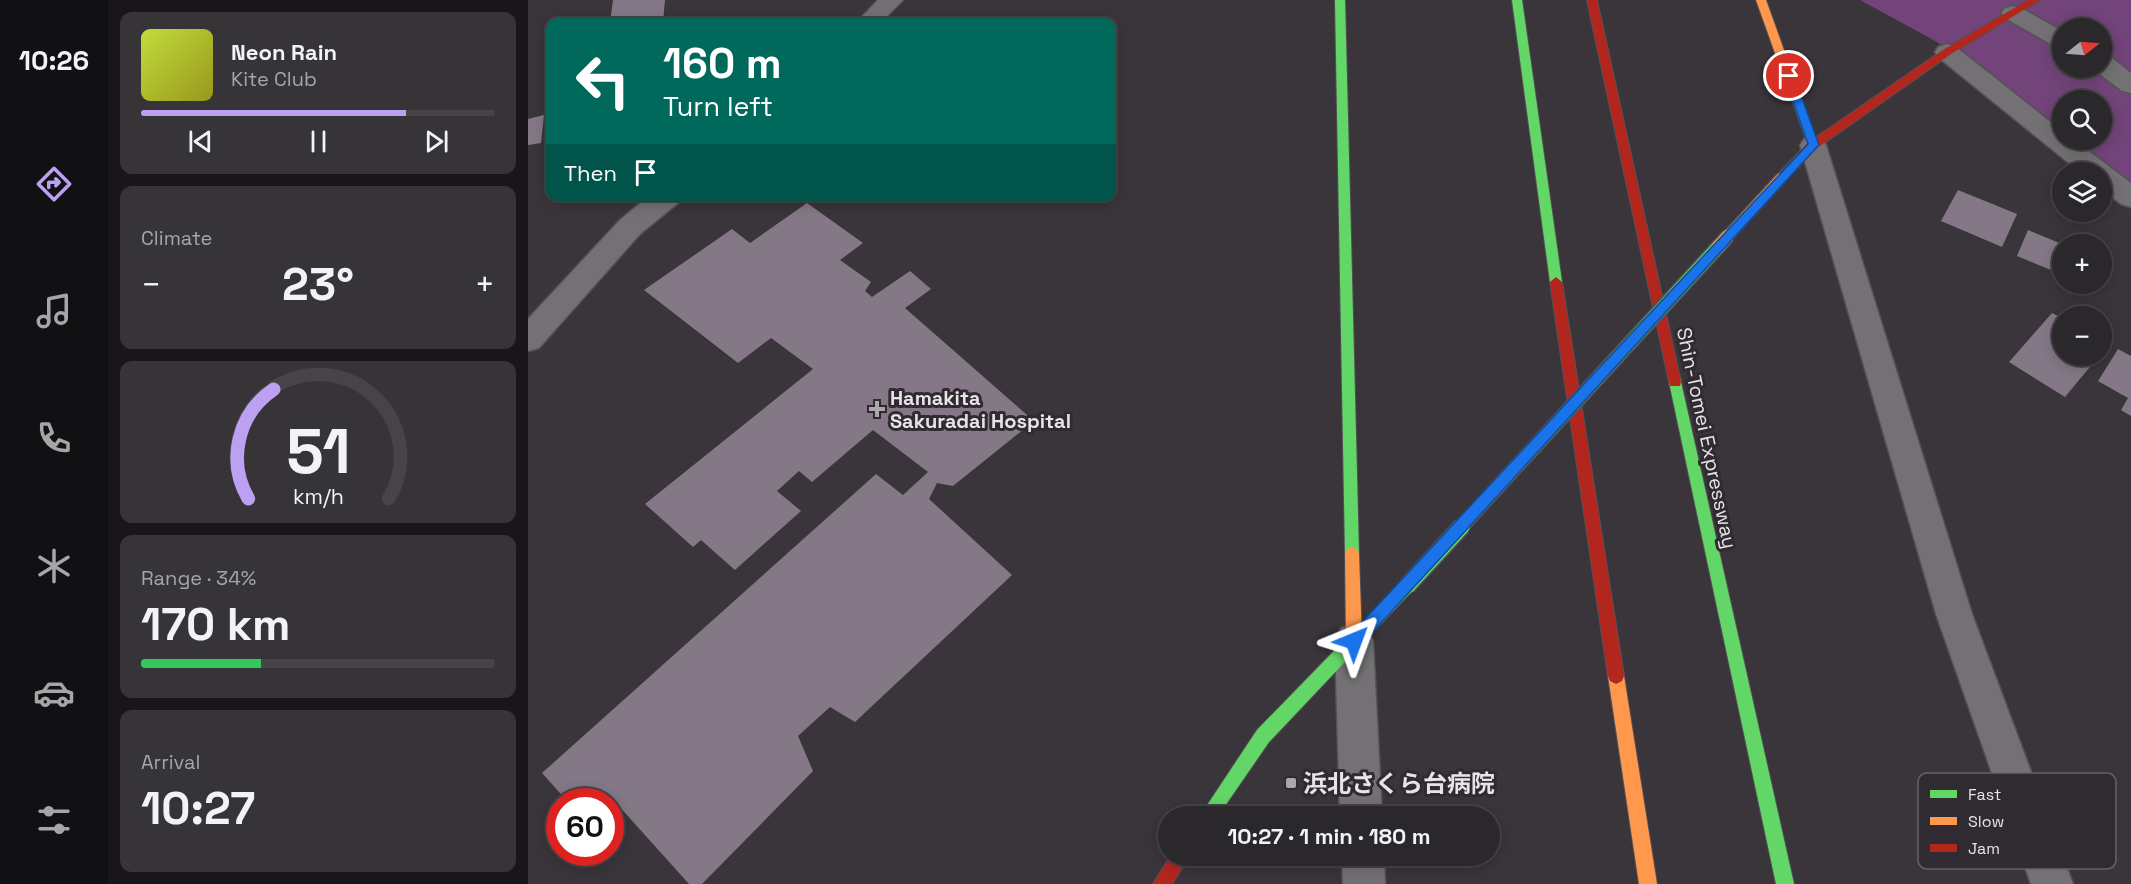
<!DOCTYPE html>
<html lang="en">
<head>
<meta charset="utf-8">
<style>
	:root { --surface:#2b282c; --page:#373438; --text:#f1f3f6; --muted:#a6a6a9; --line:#474448; --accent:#bca0f2 }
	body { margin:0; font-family:"Space Grotesk","Noto Sans JP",sans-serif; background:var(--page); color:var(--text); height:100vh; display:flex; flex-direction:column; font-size:22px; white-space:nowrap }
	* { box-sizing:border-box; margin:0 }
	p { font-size:20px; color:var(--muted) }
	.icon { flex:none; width:33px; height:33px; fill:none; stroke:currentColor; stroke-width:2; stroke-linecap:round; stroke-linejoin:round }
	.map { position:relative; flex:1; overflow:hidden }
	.side { display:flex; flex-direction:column; gap:12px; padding:12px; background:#181618; width:420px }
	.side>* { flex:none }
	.hud { position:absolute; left:18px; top:18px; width:570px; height:183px; border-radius:12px; box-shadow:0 3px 15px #0003,0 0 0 2px var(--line); background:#00695c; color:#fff; overflow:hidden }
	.needle { width:39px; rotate:73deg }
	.buttons { position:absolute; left:1524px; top:18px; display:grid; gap:12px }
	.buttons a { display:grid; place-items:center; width:60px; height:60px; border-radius:50%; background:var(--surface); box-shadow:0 3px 15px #0003,0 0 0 2px var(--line); font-size:30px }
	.speed { position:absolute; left:18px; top:788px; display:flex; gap:12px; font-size:30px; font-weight:700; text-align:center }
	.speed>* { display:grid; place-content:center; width:78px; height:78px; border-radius:50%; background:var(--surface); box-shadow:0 3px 15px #0003,0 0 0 2px var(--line); line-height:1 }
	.speed .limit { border:9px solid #d22; background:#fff; color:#111 }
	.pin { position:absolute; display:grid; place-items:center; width:51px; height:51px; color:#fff; margin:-26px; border:3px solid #fff; border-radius:50%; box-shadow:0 2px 6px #0007 }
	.me { position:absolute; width:66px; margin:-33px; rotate:44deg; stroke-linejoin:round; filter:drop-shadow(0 0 4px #0008) }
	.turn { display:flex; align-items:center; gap:21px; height:126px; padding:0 18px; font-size:27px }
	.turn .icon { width:78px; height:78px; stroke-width:2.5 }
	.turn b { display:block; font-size:42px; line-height:51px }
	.then { display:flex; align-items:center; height:57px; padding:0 18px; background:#0003; gap:12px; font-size:22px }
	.big { font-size:45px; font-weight:700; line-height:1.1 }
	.side .tile { flex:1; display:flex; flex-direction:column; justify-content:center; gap:9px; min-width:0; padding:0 21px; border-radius:12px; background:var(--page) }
	.side .dial { align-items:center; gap:0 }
	.dial svg { height:156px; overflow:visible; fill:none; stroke:var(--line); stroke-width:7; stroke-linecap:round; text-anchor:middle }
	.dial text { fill:var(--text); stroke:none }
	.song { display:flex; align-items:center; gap:18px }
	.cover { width:72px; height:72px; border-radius:9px; background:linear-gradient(135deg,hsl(70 70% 55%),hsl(60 70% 35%)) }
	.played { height:6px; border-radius:3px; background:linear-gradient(90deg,var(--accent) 75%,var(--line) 75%) }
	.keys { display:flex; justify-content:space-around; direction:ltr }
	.heat { display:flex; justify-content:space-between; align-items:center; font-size:33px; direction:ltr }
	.charge { height:9px; border-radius:4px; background:linear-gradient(90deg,#34c759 34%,var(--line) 0) }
	.trip { position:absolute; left:630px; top:806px; width:342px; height:60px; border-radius:30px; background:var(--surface); box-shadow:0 3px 15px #0003,0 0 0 2px var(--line); font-weight:700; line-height:60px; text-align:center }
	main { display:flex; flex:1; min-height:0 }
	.tabs { display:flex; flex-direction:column; width:108px; justify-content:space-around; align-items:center; background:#111012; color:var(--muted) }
	.tabs .icon { width:42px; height:42px }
	.tabs .on { color:var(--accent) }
	.tabs b { font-size:27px; color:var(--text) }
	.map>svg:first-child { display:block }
	.forest { fill:#72447a; fill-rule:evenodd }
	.building { fill:#847886 }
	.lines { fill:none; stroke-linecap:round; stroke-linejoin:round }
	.street-casing { stroke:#545155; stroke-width:3 }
	.fast-casing { stroke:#545155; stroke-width:2 }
	.slow-casing { stroke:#545155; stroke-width:2 }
	.jam-casing { stroke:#545155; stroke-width:2 }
	.street { fill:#747174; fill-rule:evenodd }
	.fast { fill:#63d668; fill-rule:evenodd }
	.slow { fill:#ff974d; fill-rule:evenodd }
	.jam { fill:#b3261e; fill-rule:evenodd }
	.fast-bridge-far1-casing { stroke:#545155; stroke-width:16; stroke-linecap:butt }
	.fast-bridge-casing { stroke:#545155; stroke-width:19; stroke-linecap:butt }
	.slow-bridge-far1-casing { stroke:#545155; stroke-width:13; stroke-linecap:butt }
	.slow-bridge-casing { stroke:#545155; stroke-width:16; stroke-linecap:butt }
	.fast-bridge-far1 { stroke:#63d668; stroke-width:13 }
	.fast-bridge { stroke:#63d668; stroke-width:16 }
	.slow-bridge-far1 { stroke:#ff974d; stroke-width:10 }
	.slow-bridge { stroke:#ff974d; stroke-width:13 }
	.route { fill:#1a73e8; stroke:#114b97; stroke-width:1.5 }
	.poi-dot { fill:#aaa6aa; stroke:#302a31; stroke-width:2 }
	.labels { text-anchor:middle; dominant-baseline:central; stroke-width:6; stroke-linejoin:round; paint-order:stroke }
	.poi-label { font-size:20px; font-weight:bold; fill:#e7e3e7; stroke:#302a31; text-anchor:start }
	.street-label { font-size:20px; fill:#e7e3e7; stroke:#302a31 }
	.near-poi-label { font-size:24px; font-weight:bold; fill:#e7e3e7; stroke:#302a31; text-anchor:start }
	.key { fill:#302a31; stroke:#676268; stroke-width:1.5 }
	.key-label { font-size:16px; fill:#e7e3e7 }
</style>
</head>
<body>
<main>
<nav class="tabs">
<b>10:26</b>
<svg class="icon on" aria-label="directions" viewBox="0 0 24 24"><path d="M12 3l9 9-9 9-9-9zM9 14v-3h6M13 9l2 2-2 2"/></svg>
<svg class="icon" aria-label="music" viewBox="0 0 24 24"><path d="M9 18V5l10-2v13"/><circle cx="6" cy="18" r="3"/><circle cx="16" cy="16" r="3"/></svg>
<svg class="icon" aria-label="phone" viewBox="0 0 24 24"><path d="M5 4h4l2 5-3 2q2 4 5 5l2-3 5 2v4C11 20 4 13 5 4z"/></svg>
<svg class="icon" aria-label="climate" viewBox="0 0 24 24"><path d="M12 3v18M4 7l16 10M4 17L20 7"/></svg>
<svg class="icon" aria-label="car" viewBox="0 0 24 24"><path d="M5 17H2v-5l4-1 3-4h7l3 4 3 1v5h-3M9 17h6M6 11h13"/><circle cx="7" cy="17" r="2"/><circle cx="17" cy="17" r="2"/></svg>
<svg class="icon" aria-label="filters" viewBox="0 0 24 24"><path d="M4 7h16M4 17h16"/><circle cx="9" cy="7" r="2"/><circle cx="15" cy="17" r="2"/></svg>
</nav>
<section class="side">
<div class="tile">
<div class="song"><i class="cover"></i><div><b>Neon Rain</b><p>Kite Club</p></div></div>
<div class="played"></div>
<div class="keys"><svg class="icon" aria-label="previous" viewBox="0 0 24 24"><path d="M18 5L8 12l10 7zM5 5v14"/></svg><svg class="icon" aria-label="pause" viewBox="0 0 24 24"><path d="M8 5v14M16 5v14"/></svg><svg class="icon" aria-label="next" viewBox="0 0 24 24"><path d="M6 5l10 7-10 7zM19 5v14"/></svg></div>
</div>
<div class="tile"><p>Climate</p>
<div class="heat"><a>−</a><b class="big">23°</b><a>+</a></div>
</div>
<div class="tile dial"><svg viewBox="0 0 100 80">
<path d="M14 69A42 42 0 1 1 86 69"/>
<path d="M14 69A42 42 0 0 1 27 13" stroke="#bca0f2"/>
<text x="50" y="56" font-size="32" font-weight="700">51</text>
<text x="50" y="72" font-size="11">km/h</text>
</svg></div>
<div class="tile"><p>Range · 34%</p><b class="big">170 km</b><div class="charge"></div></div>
<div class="tile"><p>Arrival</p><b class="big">10:27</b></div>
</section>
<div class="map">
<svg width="1603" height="884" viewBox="0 0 1603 884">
	<rect width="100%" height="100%" fill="#39353a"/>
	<path class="forest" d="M 1332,0 L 1603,0 L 1603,188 L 1538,140 L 1574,140 L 1574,100 L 1534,100 L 1534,137 L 1409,42 ZM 1534,28 L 1574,28 L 1574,68 L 1534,68 Z"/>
	<g class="building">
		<path d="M 85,0 L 137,0 L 135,22 L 82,22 Z"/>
		<path d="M 16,115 L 13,143 L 0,145 L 0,119 Z"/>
		<path d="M 1430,190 L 1489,214 L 1474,247 L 1413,221 Z"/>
		<path d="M 279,203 L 335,243 L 312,260 L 343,282 L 337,291 L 344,297 L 382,271 L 403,289 L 377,308 L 506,421 L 425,486 L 409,483 L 401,499 L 484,575 L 327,722 L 302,707 L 270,736 L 285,771 L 174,884 L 161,884 L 89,804 L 82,810 L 82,801 L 39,801 L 14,773 L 348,474 L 375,495 L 400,472 L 345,430 L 284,482 L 271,471 L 249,491 L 273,511 L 207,570 L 173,540 L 165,547 L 117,504 L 285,369 L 243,338 L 210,363 L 116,290 L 204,229 L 222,243 Z"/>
		<path d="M 1500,230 L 1534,244 L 1523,270 L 1489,256 Z"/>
		<path d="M 1524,313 L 1534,318 L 1534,356 L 1571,356 L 1537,397 L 1481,362 Z"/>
		<path d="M 1590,349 L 1603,356 L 1603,416 L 1593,410 L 1600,398 L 1570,381 Z"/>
	</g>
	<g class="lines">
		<defs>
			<g id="street">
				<path d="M 350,0 L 375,0 L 353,22 L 329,22 Z"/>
				<path d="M 1485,6 L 1493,8 L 1534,31 L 1534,48 L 1526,46 L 1477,18 L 1473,13 L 1477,8 Z"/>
				<path d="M 1419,44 L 1428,47 L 1534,131 L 1534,140 L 1546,140 L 1603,183 L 1603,207 L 1593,204 L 1574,189 L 1574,172 L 1552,172 L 1410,57 L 1407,52 L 1410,47 Z"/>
				<path d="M 1574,55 L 1583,57 L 1603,73 L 1603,93 L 1594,91 L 1565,69 L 1574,68 Z"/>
				<path d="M 1285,136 L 1294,139 L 1298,145 L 1444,614 L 1545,884 L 1503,884 L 1408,614 L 1272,145 L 1276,139 Z"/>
				<path d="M 121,196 L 153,196 L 150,203 L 112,234 L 11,348 L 0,351 L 0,319 L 92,220 Z"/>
				<path d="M 826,623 L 839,628 L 845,641 L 854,816 L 812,816 L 807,641 L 813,628 Z"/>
				<path d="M 814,855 L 856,855 L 857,884 L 815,884 Z"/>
			</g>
			<g id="fast">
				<path d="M 807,0 L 817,0 L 831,554 L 829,559 L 824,561 L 819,559 L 817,554 Z"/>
				<path d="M 984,0 L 994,0 L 1034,282 L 1028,287 L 1022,282 Z"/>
				<path d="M 1147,377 L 1152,378 L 1153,382 L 1266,884 L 1248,884 L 1141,382 L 1142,378 Z"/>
				<path d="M 879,579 L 884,581 L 886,586 L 884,591 L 741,742 L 690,816 L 672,816 L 729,730 L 874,581 Z"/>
			</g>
			<g id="slow">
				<path d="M 1228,0 L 1238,0 L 1290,145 L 1289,148 L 1285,149 L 1280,145 Z"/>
				<path d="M 824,547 L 829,549 L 831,554 L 834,641 L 831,646 L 826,648 L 821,646 L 818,641 L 817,554 L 819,549 Z"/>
				<path d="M 1088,668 L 1094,671 L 1096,676 L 1129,884 L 1111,884 L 1080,676 L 1082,671 Z"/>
			</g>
			<g id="jam">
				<path d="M 1059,0 L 1069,0 L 1153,382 L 1152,386 L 1142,386 L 1141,382 Z"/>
				<path d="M 1500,0 L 1512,0 L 1423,54 L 1289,148 L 1257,181 L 1249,181 L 1249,175 L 1281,142 L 1415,50 Z"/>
				<path d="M 1028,277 L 1034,282 L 1096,676 L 1094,681 L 1088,684 L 1082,681 L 1080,676 L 1022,282 Z"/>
				<path d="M 643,855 L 662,855 L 644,884 L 625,884 Z"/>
			</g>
		</defs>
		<use href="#street" class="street-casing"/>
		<use href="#fast" class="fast-casing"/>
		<use href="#slow" class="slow-casing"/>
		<use href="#jam" class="jam-casing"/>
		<use href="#street" class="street"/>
		<use href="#fast" class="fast"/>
		<use href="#slow" class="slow"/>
		<use href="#jam" class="jam"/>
		<defs>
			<path id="fast-bridge-far1" d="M 932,528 L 1191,246"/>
			<path id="fast-bridge" d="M 879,586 L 934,526"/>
			<path id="slow-bridge-far1" d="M 1199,237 L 1253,178"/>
			<path id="slow-bridge" d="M 1191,246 L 1200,236"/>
		</defs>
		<use href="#fast-bridge-far1" class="fast-bridge-far1-casing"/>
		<use href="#fast-bridge" class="fast-bridge-casing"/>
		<use href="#slow-bridge-far1" class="slow-bridge-far1-casing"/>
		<use href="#slow-bridge" class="slow-bridge-casing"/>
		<use href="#fast-bridge-far1" class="fast-bridge-far1"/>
		<use href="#fast-bridge" class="fast-bridge"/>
		<use href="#slow-bridge-far1" class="slow-bridge-far1"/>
		<use href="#slow-bridge" class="slow-bridge"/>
	</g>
	<path class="route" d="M 1261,73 L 1266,76 L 1291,145 L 1289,147 L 832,646 L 826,649 L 821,646 L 818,641 L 821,636 L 1280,144 L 1256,76 Z"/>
	<g class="poi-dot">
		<path d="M346 400h6v6h6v6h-6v6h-6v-6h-6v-6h6z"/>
		<rect x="757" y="777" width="12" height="12" rx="3"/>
	</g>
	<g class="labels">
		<g class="poi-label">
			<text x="362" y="398">Hamakita<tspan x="362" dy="23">Sakuradai Hospital</tspan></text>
		</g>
		<g class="street-label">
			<text transform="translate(1179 438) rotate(78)">Shin-Tomei Expressway</text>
		</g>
		<g class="near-poi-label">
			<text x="775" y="783">浜北さくら台病院</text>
		</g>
	</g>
	<rect x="1390" y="773" width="198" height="96" rx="9" class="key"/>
	<rect x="1402" y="790" width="27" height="8" fill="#63d668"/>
	<rect x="1402" y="817" width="27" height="8" fill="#ff974d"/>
	<rect x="1402" y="844" width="27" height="8" fill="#b3261e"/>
	<g class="key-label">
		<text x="1440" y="800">Fast</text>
		<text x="1440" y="827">Slow</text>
		<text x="1440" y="854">Jam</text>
	</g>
</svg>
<div class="buttons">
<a><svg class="needle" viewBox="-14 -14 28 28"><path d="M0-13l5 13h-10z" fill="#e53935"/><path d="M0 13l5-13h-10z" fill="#a6a6a9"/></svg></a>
<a><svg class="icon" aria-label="search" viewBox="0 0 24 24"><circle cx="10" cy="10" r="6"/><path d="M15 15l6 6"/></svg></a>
<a><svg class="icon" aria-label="layers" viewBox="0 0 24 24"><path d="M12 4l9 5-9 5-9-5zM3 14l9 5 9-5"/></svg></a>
<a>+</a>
<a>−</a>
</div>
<div class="speed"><div class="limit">60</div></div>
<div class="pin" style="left:1261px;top:76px;background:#d93025"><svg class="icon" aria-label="arrive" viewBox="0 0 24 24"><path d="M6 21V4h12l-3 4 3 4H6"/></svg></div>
<svg class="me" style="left:826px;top:641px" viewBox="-20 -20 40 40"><path d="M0-17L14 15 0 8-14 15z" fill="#1a73e8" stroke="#fff" stroke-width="4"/></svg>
<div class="trip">10:27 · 1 min · 180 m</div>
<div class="hud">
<div class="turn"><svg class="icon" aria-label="left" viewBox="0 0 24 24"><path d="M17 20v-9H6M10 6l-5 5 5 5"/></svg><div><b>160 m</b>Turn left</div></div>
<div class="then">Then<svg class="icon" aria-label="arrive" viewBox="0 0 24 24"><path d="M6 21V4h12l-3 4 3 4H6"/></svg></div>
</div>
</div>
</main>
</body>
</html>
